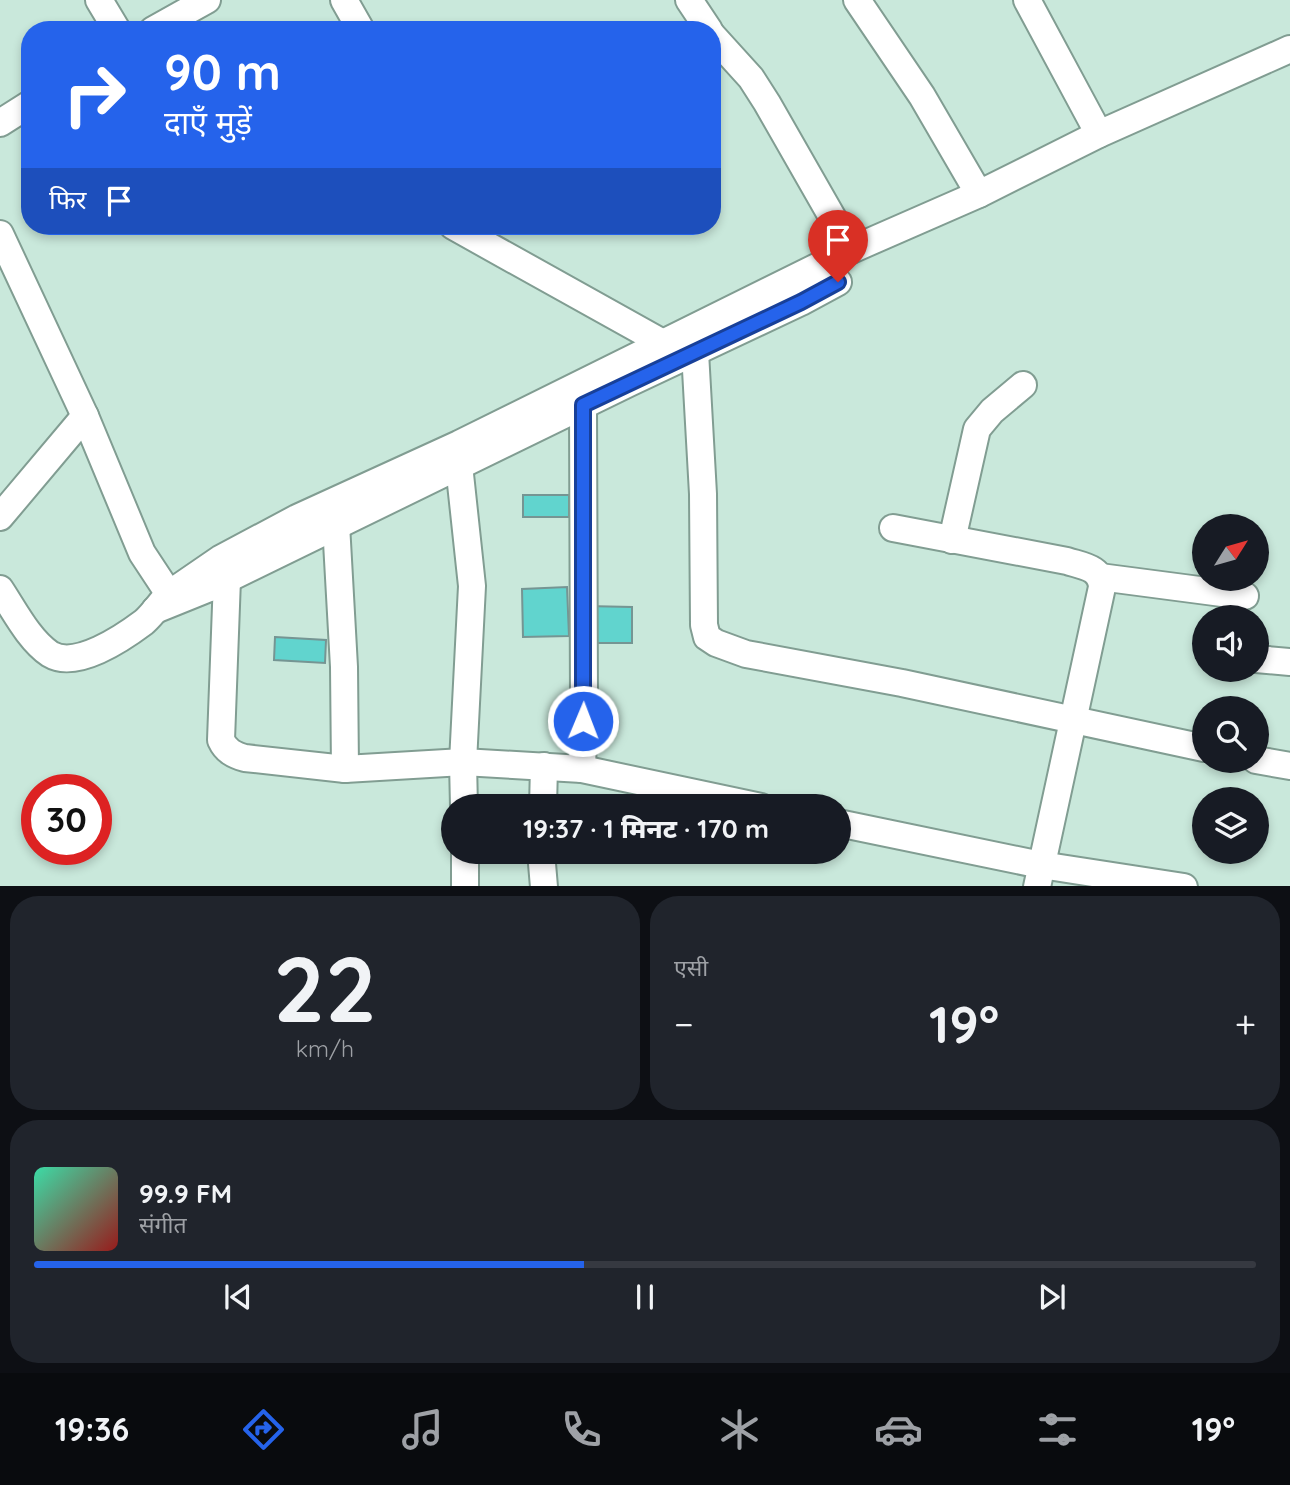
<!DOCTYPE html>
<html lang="hi">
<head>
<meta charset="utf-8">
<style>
	:root { --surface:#171b24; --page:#20242c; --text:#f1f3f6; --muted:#9ea1a6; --line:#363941; --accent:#2563eb }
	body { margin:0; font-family:Quicksand,"Noto Sans Devanagari",sans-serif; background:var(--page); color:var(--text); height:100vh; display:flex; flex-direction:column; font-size:26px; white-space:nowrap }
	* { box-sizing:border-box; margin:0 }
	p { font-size:23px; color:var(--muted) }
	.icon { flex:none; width:38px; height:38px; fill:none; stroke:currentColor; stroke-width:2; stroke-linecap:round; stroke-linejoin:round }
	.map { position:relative; height:886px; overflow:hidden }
	.sheet { display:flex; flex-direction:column; gap:10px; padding:10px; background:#0d0f14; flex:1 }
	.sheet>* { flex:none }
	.guide { position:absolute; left:21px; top:21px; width:700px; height:214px; border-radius:28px; box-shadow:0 4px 10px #0003; background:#2563eb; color:#fff; overflow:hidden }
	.needle { width:46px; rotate:53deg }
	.buttons { position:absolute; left:1192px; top:514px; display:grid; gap:14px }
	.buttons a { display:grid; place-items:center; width:77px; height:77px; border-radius:50%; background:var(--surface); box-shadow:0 4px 10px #0003; font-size:35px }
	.speed { position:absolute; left:21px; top:774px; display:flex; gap:14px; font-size:35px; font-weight:700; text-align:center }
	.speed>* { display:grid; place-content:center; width:91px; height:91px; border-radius:50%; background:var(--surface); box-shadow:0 4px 10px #0003; line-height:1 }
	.speed .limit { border:10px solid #d22; background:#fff; color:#111 }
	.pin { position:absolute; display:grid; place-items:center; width:60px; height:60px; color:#fff; margin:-72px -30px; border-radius:50% 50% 50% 0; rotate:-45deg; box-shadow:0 0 7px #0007 }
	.pin .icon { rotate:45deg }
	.me { position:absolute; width:77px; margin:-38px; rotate:1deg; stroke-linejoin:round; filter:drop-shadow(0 0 5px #0008) }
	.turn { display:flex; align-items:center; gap:24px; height:147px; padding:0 28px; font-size:32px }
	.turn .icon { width:91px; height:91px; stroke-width:2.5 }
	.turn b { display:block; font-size:49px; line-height:60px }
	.then { display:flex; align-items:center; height:66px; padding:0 28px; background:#0003; gap:14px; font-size:26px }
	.big { font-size:52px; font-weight:800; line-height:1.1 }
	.sheet .card { flex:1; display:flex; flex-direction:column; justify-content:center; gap:10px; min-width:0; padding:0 24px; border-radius:28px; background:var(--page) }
	.sheet .dial { align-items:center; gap:0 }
	.dial b { font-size:91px; line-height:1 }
	.song { display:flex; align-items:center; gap:21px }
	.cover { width:84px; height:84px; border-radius:10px; background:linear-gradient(135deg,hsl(160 70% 55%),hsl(0 70% 35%)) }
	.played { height:7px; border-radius:4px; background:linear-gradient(90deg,var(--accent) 45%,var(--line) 45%) }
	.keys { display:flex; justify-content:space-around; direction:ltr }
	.heat { display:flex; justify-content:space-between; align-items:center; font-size:38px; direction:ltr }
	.sheet .tiles { flex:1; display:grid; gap:10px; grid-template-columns:1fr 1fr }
	.card:last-child { grid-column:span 2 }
	.trip { position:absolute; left:441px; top:794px; width:410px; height:70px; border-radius:35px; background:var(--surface); box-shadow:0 4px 10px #0003; font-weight:800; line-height:70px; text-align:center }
	.dock { display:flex; height:112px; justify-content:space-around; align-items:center; background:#090b0e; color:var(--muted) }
	.dock .icon { width:49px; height:49px }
	.dock .selected { color:var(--accent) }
	.dock b { font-size:32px; color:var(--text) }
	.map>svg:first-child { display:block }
	.building { fill:#61d4ce; stroke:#759593; stroke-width:2 }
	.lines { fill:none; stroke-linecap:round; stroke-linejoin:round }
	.minor-casing { stroke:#819d92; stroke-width:30 }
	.minor { stroke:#fff; stroke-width:26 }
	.route-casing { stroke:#184099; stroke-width:18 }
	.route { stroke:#2563eb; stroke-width:12 }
</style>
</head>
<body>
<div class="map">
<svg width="1290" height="887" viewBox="0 0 1290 887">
	<rect width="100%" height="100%" fill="#c9e8db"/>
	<g class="building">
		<rect x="523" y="495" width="46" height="22"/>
		<path d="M 567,587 L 569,636 L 523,637 L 522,589 Z"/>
		<path d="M 586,606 L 632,607 L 632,643 L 585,643 Z"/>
		<path d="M 275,637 L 326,640 L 325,663 L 274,660 Z"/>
	</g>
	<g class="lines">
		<defs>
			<g id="minor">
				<path d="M 99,0 L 117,30"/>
				<path d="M 344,0 L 361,30"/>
				<path d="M 689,0 L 709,30"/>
				<path d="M 857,0 L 922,96 L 979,194"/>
				<path d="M 1027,0 L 1099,134"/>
				<path d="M 153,30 L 207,0"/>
				<path d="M 712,35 L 751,78 L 767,103 L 851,250"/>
				<path d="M 0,123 L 30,104"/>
				<path d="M 453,226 L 663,343"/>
				<path d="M 0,234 L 85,416 L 142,553 L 169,594 L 220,559 L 297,518 L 459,444 L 851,250 L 979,194 L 1099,134 L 1290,49"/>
				<path d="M 695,352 L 703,494 L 704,625 L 707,637 L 716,643 L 746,654 L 902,683 L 1204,748"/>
				<path d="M 459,465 L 472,586 L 463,762 L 464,807"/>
				<path d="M 0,517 L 85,416"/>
				<path d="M 336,524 L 344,667 L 345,769"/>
				<path d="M 893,528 L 1067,561 C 1082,566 1101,567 1102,587 L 1037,887"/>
				<path d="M 952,540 L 977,429 L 992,411 L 1023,385"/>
				<path d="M 1100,577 L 1245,596"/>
				<path d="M 227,579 L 221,740 C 226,751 234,755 245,758 L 345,769 L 463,762 L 582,769 L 761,807"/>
				<path d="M 0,589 C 14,610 29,640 50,654 C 76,670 124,637 144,622 C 152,615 159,605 166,597"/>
				<path d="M 155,610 L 207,589 L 629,383 L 801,302 L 838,282"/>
				<path d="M 1256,659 L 1290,662"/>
				<path d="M 1256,760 L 1290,766"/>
				<path d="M 582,769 L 584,700 L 583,405"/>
				<path d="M 543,807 L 544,766"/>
				<path d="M 838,823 L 1041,865 L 1184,887"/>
				<path d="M 465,852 L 465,887"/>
				<path d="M 541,852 L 544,887"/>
			</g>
		</defs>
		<use href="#minor" class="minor-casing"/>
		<use href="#minor" class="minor"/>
	</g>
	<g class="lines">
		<defs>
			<path id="route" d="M 583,721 L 583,405 L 801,302 L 838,282"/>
		</defs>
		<use href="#route" class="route-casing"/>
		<use href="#route" class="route"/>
	</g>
</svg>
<div class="buttons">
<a><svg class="needle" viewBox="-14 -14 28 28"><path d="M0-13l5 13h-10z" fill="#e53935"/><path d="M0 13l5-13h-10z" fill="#9ea1a6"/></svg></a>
<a><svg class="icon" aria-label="sound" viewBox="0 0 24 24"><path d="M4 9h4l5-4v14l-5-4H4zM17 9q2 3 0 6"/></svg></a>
<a><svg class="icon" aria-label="search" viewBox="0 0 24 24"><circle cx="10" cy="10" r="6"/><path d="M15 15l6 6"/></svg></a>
<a><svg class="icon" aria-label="layers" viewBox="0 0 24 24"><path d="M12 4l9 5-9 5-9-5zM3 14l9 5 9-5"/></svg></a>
</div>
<div class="speed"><div class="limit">30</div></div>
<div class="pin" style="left:838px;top:282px;background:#d93025"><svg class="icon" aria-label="arrive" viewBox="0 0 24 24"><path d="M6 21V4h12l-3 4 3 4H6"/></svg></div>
<svg class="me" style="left:583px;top:721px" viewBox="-20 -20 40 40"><circle r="17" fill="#2563eb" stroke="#fff" stroke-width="3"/><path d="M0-11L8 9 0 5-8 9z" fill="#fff"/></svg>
<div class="trip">19:37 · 1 मिनट · 170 m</div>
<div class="guide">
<div class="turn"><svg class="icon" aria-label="right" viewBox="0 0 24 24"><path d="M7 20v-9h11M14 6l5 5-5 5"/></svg><div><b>90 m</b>दाएँ मुड़ें</div></div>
<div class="then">फिर<svg class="icon" aria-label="arrive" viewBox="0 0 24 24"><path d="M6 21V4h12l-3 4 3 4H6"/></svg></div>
</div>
</div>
<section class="sheet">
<div class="tiles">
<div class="card dial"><b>22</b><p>km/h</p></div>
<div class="card"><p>एसी</p>
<div class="heat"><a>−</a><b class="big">19°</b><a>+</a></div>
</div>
<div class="card">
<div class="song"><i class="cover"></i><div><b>99.9 FM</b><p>संगीत</p></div></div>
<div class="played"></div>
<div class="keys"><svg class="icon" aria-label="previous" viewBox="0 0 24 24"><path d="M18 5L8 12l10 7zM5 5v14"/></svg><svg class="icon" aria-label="pause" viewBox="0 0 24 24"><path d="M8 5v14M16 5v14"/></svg><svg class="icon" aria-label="next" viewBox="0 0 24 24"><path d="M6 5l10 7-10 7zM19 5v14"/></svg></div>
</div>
</div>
</section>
<nav class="dock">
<b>19:36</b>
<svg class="icon selected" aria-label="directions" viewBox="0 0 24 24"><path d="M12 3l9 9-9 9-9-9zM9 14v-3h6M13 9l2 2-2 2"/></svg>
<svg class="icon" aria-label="music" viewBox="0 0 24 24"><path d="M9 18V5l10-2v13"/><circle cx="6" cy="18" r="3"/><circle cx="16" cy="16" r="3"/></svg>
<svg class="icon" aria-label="phone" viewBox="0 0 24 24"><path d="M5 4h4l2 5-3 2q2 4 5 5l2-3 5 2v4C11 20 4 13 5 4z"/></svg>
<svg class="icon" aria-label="climate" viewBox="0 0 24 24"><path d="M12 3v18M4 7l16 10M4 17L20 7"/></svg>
<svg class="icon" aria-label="car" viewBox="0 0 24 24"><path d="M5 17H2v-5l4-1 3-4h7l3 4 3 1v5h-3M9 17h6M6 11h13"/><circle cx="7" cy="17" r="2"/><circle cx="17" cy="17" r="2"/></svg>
<svg class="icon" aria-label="filters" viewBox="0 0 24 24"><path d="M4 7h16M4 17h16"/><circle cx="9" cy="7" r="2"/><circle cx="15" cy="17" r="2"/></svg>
<b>19°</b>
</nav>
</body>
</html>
